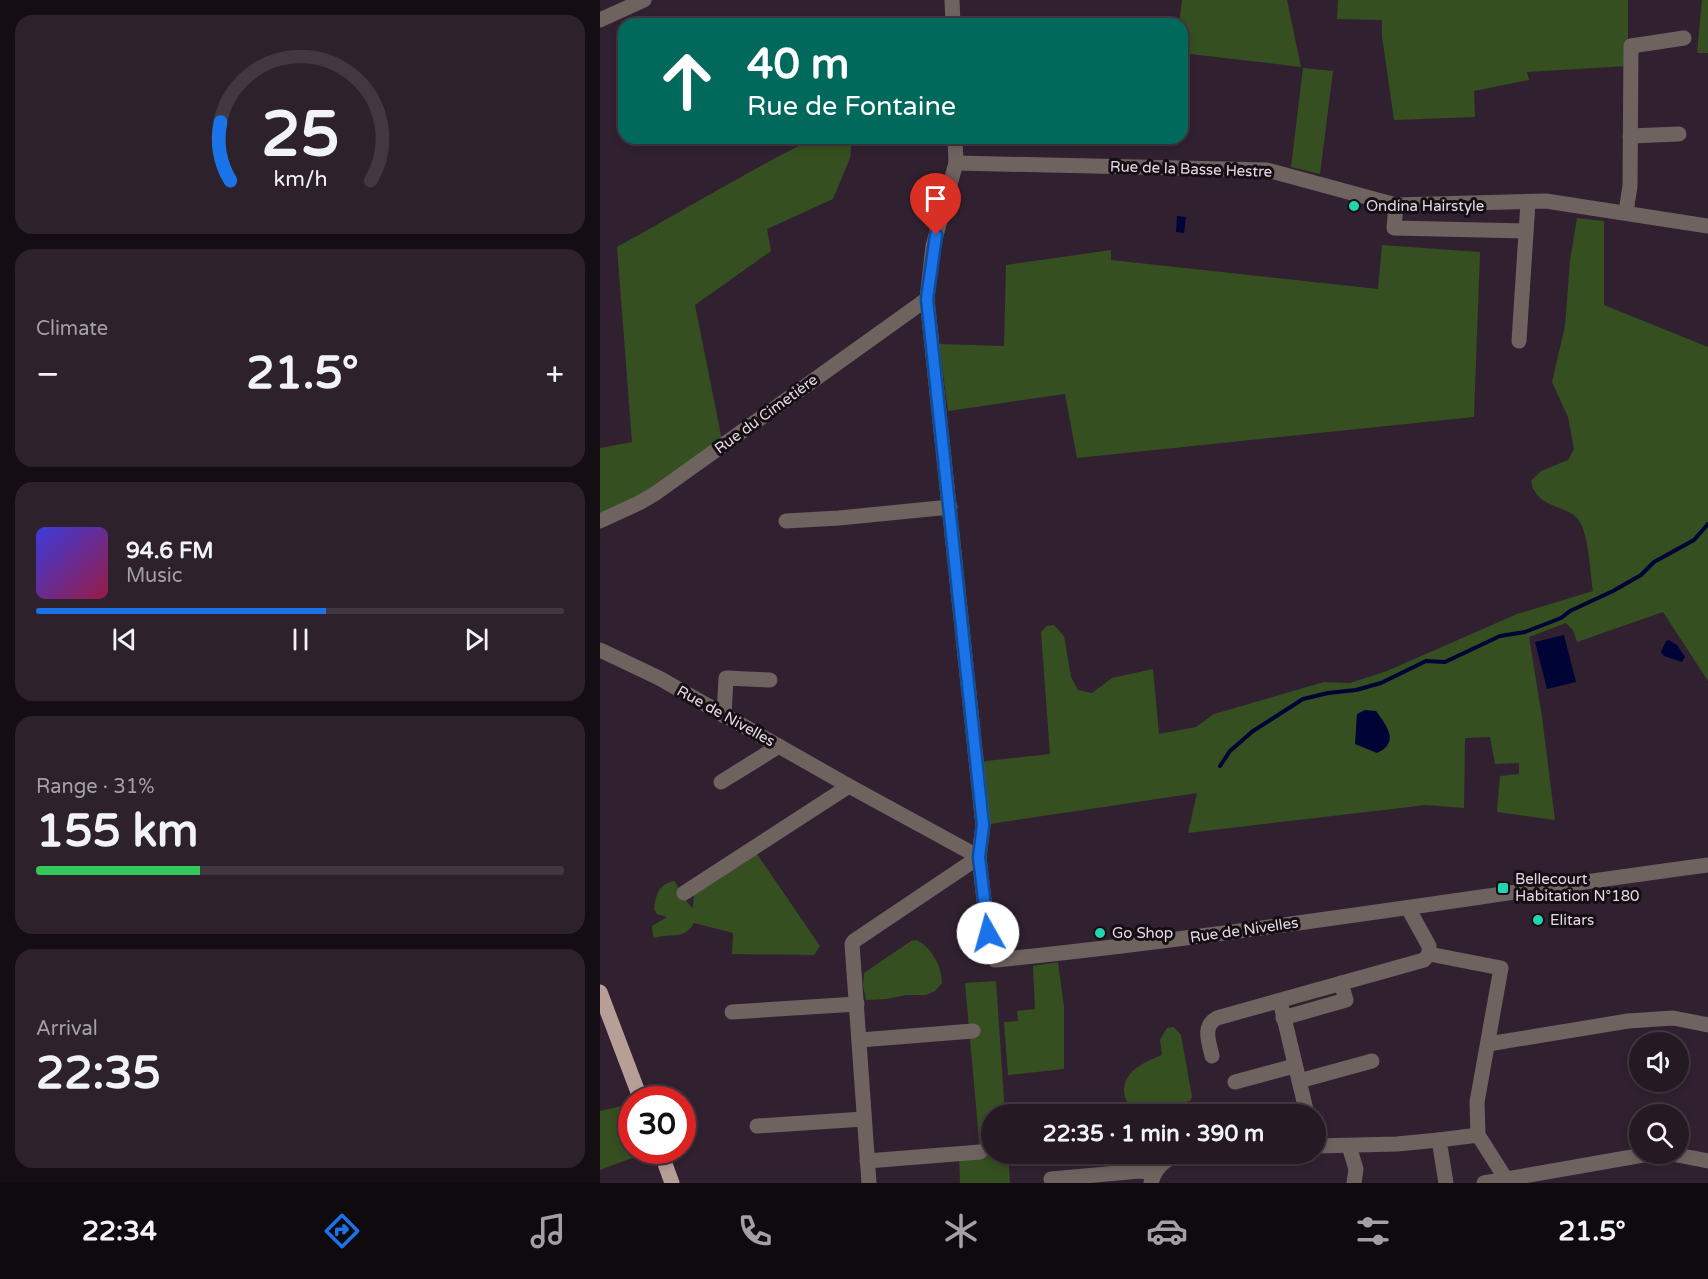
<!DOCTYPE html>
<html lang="en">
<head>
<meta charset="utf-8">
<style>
	:root { --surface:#251924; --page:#2d222c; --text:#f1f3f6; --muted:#a3a0a6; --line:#423841; --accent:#1a73e8 }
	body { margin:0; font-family:"Varela Round",sans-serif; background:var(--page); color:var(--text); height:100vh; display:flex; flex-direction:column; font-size:22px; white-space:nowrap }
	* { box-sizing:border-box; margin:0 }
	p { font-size:20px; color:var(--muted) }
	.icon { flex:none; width:33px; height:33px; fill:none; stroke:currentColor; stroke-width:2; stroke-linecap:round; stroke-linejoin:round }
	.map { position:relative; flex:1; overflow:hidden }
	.side { display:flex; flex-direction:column; gap:15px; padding:15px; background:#140e14; width:600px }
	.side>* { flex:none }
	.banner { position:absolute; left:18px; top:18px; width:570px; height:126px; border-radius:18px; box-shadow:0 3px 9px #0003,0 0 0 2px var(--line); background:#00695c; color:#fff; overflow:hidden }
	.buttons { position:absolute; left:1029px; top:1032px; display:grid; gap:12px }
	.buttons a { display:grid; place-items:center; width:60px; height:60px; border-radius:50%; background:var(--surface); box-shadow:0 3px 9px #0003,0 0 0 2px var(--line); font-size:30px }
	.speed { position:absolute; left:18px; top:1086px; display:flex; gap:12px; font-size:30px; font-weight:700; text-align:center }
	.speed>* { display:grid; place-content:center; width:78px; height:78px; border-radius:50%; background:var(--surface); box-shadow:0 3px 9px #0003,0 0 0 2px var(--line); line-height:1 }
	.speed .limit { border:9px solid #d22; background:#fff; color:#111 }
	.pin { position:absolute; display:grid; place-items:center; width:51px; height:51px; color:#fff; margin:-62px -26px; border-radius:50% 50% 50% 0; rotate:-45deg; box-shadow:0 0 6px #0007 }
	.pin .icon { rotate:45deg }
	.me { position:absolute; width:66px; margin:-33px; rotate:353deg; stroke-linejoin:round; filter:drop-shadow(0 0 4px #0008) }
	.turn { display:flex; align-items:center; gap:21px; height:126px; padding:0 30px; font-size:27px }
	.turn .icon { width:78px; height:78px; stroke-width:2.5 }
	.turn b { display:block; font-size:42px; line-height:51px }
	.big { font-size:45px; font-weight:800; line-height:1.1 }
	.side .tile { flex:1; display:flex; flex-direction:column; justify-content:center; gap:9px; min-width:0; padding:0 21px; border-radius:18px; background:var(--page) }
	.side .dial { align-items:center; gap:0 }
	.dial svg { height:156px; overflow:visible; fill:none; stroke:var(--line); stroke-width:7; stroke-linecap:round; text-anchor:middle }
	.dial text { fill:var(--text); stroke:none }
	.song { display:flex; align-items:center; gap:18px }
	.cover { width:72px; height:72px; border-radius:9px; background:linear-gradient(135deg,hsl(240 70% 55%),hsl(340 70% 35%)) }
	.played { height:6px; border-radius:3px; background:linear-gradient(90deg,var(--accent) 55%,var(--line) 55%) }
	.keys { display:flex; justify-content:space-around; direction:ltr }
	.heat { display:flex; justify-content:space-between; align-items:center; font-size:33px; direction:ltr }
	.charge { height:9px; border-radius:4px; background:linear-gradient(90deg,#34c759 31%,var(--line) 0) }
	.trip { position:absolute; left:381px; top:1104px; width:345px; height:60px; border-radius:30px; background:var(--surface); box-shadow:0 3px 9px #0003,0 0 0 2px var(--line); font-weight:800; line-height:60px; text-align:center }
	.tabs { display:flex; height:96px; justify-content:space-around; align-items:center; background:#0f0a0e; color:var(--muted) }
	.tabs .icon { width:42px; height:42px }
	.tabs .on { color:var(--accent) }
	.tabs b { font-size:27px; color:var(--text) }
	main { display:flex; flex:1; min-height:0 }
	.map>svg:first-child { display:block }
	.green { fill:#354f21; fill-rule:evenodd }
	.water { fill:#000335 }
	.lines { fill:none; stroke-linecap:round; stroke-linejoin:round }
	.stream { stroke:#000335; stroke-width:4 }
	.minor { stroke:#6f6360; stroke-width:15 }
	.major { stroke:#b79f98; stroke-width:15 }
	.route-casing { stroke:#114b97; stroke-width:15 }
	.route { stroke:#1a73e8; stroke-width:10 }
	.poi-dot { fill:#21d5af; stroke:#150e14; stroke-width:2 }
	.labels { text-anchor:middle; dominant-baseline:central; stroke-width:6; stroke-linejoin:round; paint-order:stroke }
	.street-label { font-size:15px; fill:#e5dae3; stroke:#150e14 }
	.poi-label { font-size:15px; fill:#e5dae3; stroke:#150e14; text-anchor:start }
</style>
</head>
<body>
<main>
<section class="side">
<div class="tile dial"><svg viewBox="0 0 100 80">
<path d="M14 69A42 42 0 1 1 86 69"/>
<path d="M14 69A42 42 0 0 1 9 39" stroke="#1a73e8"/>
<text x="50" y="56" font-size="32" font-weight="700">25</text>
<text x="50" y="72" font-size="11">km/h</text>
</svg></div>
<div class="tile"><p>Climate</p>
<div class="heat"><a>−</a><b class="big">21.5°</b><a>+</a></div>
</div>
<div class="tile">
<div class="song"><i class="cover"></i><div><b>94.6 FM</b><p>Music</p></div></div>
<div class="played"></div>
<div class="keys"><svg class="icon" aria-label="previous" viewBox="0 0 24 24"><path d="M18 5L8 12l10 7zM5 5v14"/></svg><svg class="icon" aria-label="pause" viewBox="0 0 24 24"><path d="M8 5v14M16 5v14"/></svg><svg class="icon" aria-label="next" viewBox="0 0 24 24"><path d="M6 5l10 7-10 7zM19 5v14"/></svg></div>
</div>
<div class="tile"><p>Range · 31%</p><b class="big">155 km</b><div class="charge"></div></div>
<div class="tile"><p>Arrival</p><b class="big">22:35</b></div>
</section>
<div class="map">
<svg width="1108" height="1183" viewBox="0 0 1108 1183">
	<rect width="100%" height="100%" fill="#312130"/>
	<g class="green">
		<path d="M 582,0 L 687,0 L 701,67 L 582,53 L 582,24 L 579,24 Z"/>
		<path d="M 738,0 L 1028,0 L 1028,66 L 927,72 L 929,80 L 874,91 L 875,117 L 794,120 L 782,36 L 782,20 L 737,19 Z"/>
		<path d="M 1102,0 L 1108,0 L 1108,53 L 1097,53 Z"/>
		<path d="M 703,68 L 733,71 L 720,174 L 691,167 Z"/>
		<path d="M 215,138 L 252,138 L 250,158 L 233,199 L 167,229 L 171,251 L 95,305 L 123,445 L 0,521 L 0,448 L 32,442 L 17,247 C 83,211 147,171 215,138 Z"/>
		<path d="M 977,218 L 1004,221 L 1004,305 L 1108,347 L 1108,681 L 1063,612 L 977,642 L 973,630 L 966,623 L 929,637 L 942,717 L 955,820 L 897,812 L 900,776 L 919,774 L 919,763 L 895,764 L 890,737 L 865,738 L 864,808 L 826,805 L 588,833 L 597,793 L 383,825 L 377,762 L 450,754 L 441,632 L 447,626 L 454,625 L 464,636 L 471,677 L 478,690 L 492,693 L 512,678 L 553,669 L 559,734 L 596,727 L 614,714 L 724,682 L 750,683 L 787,671 L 917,614 L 993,591 C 990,572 989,531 977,518 C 966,506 942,507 934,490 C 932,488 932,484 931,481 L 941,471 L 968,460 L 974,449 L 968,417 L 952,382 L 965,326 L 970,260 ZM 757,714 L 790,741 L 756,744 Z"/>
		<path d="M 782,245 L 880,252 L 874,417 L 477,458 L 465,394 L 348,411 L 339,344 L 404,346 L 406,265 L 511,250 L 511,260 L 778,289 Z"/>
		<path d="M 157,854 L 220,946 L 214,955 L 132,954 L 133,933 L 94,923 C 84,941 72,932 55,938 L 53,936 L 52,926 L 67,917 L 57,914 L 54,909 C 56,894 59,884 74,881 C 80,888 86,903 93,908 L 94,893 Z"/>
		<path d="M 317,940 C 332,948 342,967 342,983 L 335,991 L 326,995 L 306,995 L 287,999 L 266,1000 L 263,985 L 264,973 L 311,941 Z"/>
		<path d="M 458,962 L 464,1007 L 464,1069 L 408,1075 L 404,1022 L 418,1021 L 417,1011 L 435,1009 L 433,966 Z"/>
		<path d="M 396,981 L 405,1114 L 392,1114 L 392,1154 L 408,1154 L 410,1183 L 360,1183 L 359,1153 L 380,1151 L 365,983 Z"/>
		<path d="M 574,1027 L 581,1035 L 592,1097 L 590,1101 L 541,1111 L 532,1110 C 511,1080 536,1065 562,1055 L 560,1040 L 567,1028 Z"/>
		<path d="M 30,1104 L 32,1150 L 47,1151 L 48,1152 L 0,1170 L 0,1111 Z"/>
	</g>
	<g class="water">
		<path d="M 577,216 L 586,217 L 584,233 L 576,232 Z"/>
		<path d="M 964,635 L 976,682 L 947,689 L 935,642 Z"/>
		<path d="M 1069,640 L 1077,645 L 1085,657 L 1082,662 L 1064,656 L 1061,652 L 1066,641 Z"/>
		<path d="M 765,710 L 776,711 C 787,726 800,743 777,753 L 755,744 L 757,714 Z"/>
	</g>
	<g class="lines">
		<path class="stream" d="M 620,766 L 630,751 L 653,731 L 703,699 L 728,693 L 756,690 L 781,683 L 826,661 L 845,662 L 900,636 L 925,632 L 961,618 L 970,611 L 1013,591 L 1041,575 L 1054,562 L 1094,540 L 1108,524"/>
		<g class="minor">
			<path d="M 352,0 L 353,24"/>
			<path d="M 0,20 L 44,0"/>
			<path d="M 1030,136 L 1079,134"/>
			<path d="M 355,138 L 356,163 L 333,246 L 327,299 L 383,825 L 379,857 L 390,952 L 395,960 C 633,936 870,897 1108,865"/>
			<path d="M 356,163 L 667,170 L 796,205 L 946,201 L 1108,226"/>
			<path d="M 796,205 L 794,228 L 926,231"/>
			<path d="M 1026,212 L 1030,186 L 1031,46 L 1084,38"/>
			<path d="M 919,341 L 928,202"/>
			<path d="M 0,521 L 39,503 L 56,493 L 327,299"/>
			<path d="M 186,521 L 239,518 L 350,507"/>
			<path d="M 0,650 L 59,678 L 249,786 L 379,857"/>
			<path d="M 124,716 L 126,678 L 170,680"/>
			<path d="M 121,782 L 179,746"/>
			<path d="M 84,893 L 249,786"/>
			<path d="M 829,954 L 901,968 L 877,1102 L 878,1135"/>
			<path d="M 680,1001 L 707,1114"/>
			<path d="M 132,1012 L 257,1004"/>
			<path d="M 683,1018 L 746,1000 L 741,983"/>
			<path d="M 260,1040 L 373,1031"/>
			<path d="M 888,1044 L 1028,1021 L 1073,1018 L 1108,1025"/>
			<path d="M 612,1056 C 609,1042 602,1026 617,1018 L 824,960 L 829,954 L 829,946 L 808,908"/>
			<path d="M 699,1081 L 772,1061"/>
			<path d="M 635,1082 L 694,1066"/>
			<path d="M 157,1126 L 264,1119"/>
			<path d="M 716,1146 L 797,1144 L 839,1140"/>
			<path d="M 749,1146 L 756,1169 L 754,1183"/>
			<path d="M 1072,1154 L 1108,1161"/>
			<path d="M 267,1161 L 380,1152"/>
			<path d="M 451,1179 L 540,1171 L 554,1173"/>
			<path d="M 269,1183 L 252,944 L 254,941 L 379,857"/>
			<path d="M 551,1183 C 555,1168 564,1160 579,1154"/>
			<path d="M 846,1183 L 839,1140 L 878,1135 L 906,1179"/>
			<path d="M 884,1183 L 1049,1154"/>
		</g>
		<g class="major">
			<path d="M 0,992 L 41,1100"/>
			<path d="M 60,1150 L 72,1183"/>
		</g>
	</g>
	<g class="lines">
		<defs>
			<path id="route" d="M 336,235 L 327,299 L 383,825 L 379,857 L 388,933"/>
		</defs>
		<use href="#route" class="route-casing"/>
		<use href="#route" class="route"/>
	</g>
	<g class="poi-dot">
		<circle cx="754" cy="206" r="6"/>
		<rect x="897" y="882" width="12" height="12" rx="3"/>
		<circle cx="938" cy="920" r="6"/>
		<circle cx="500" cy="933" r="6"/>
	</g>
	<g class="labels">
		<g class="street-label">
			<text transform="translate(591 169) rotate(2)">Rue de la Basse Hestre</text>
			<text transform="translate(166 414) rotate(-36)">Rue du Cimetière</text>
			<text transform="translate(126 716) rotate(29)">Rue de Nivelles</text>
			<text transform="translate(644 930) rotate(-8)">Rue de Nivelles</text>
		</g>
		<g class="poi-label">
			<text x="766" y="206">Ondina Hairstyle</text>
			<text x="915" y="879">Bellecourt<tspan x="915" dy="17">Habitation N°180</tspan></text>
			<text x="950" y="920">Elitars</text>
			<text x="512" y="933">Go Shop</text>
		</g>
	</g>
</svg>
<div class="buttons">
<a><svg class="icon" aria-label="sound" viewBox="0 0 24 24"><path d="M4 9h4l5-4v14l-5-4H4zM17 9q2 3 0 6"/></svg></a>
<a><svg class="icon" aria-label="search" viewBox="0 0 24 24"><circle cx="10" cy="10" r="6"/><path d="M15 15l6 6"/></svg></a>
</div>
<div class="speed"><div class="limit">30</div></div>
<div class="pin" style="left:336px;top:235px;background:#d93025"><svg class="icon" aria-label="arrive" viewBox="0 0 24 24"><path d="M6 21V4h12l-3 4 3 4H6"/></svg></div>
<svg class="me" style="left:388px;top:933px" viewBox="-20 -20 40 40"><circle r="19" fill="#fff"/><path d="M0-13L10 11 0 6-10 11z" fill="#1a73e8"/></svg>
<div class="trip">22:35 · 1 min · 390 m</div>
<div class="banner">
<div class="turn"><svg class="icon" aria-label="ahead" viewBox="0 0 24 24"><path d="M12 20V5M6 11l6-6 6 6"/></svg><div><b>40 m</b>Rue de Fontaine</div></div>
</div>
</div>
</main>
<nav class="tabs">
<b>22:34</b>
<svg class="icon on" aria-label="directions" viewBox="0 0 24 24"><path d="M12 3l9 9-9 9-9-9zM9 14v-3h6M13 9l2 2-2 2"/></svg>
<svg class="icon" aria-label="music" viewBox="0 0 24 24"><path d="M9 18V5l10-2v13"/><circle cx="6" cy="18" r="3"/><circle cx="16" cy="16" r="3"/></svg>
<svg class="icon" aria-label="phone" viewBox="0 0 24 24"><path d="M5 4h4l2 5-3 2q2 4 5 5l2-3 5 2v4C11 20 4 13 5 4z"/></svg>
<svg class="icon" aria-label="climate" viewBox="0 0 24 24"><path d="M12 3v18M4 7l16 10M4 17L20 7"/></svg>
<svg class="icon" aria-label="car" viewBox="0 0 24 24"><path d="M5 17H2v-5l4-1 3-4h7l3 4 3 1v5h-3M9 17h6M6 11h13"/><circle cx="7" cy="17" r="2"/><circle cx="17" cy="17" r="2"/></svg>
<svg class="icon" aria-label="filters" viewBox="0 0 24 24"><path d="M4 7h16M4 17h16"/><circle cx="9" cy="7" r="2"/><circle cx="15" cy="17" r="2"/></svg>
<b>21.5°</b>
</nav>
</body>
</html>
